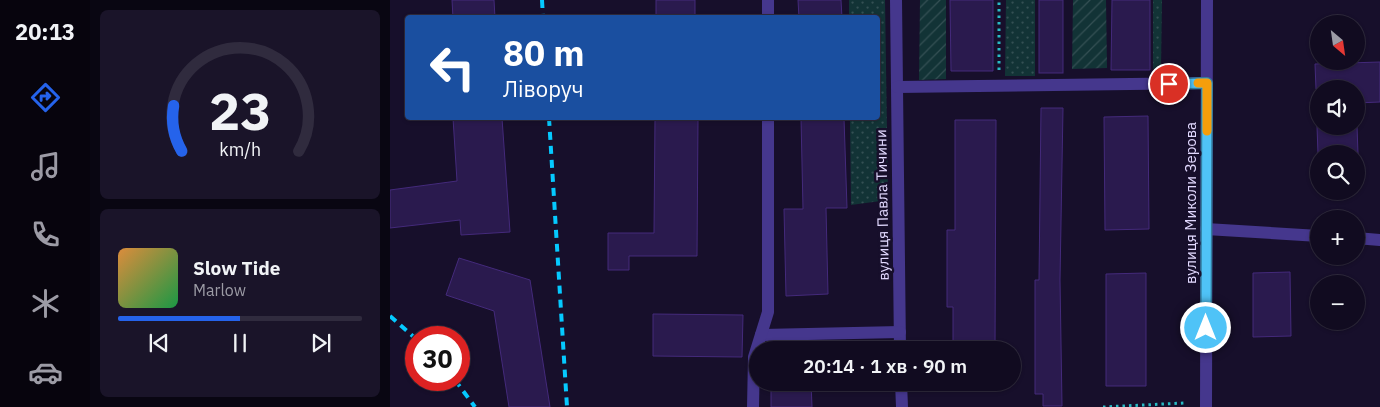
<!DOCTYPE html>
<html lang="uk">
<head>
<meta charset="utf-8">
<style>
	:root { --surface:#110b20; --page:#1a1429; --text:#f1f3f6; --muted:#9c9ba5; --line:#302b3e; --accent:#2563eb }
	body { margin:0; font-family:"IBM Plex Sans",sans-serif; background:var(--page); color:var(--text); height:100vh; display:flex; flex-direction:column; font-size:19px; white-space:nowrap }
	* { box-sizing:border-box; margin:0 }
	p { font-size:16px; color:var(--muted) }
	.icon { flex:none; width:28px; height:28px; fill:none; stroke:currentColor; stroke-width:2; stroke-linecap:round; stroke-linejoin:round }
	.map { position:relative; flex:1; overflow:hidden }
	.side { display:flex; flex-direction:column; gap:10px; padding:10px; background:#090612; width:300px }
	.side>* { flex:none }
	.banner { position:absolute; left:15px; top:15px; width:475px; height:105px; border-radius:5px; box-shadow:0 1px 4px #0004,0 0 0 1px var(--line); background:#1a4fa0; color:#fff; overflow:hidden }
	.needle { width:32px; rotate:151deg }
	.tools { position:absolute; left:920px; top:15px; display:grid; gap:10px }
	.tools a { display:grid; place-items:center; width:55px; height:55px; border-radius:50%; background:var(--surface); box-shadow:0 1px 4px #0004,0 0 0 1px var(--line); font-size:25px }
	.speed { position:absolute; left:15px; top:326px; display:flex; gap:10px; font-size:25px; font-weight:700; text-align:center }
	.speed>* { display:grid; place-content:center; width:65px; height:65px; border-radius:50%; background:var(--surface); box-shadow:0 1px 4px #0004,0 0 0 1px var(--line); line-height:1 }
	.speed .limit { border:8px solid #d22; background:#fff; color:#111 }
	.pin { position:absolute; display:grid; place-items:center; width:42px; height:42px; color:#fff; margin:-21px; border:2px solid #fff; border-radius:50%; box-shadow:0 1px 5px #0007 }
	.me { position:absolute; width:55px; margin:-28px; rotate:0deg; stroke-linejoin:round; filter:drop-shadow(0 0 4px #0008) }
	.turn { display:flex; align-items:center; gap:18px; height:105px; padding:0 15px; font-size:22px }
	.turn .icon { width:65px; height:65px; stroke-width:2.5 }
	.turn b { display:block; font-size:35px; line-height:42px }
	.side .widget { flex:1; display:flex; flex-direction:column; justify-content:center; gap:8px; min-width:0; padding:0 18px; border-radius:8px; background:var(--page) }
	.side .dial { align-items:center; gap:0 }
	.dial svg { height:130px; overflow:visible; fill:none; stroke:var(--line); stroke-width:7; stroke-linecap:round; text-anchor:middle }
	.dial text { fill:var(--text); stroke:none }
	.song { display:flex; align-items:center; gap:15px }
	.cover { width:60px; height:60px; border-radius:8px; background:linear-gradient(135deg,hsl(30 70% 55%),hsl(140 70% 35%)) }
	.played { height:5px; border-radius:2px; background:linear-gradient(90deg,var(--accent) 50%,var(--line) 50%) }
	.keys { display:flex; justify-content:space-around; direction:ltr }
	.trip { position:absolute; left:359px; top:341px; width:272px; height:50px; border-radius:25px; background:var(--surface); box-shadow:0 1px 4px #0004,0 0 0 1px var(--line); font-weight:600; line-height:50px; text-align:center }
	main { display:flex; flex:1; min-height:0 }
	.dock { display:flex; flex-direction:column; width:90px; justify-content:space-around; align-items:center; background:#07040d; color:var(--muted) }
	.dock .icon { width:35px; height:35px }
	.dock .current { color:var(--accent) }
	.dock b { font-size:22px; color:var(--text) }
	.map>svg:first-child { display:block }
	.grass { fill:url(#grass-dots) }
	.garden { fill:url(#garden-furrows) }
	.building { fill:#2a1a4e; stroke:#442a7b }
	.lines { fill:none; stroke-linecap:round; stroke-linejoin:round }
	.path { stroke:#28bcc5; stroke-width:3; stroke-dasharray:2.5 4; stroke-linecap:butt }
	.minor { stroke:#45378d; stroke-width:12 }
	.rail { stroke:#05c9ff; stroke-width:4; stroke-dasharray:8 6; stroke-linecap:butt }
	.route-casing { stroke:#337fa1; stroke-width:12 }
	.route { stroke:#4fc3f7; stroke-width:9 }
	.slow { stroke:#f59e0b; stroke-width:9 }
	.labels { text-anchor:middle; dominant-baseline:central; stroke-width:5; stroke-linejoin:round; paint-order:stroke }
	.street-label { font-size:15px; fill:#e2d9ff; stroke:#170f2b }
</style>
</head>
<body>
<main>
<nav class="dock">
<b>20:13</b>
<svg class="icon current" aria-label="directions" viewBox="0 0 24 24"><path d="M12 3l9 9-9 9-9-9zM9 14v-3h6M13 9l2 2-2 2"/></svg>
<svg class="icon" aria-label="music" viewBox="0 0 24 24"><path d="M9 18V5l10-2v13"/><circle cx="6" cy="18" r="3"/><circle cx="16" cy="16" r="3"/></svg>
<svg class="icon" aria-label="phone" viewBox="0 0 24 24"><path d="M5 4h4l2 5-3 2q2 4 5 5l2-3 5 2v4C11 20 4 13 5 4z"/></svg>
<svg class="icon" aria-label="climate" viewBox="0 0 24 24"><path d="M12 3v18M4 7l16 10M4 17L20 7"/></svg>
<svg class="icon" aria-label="car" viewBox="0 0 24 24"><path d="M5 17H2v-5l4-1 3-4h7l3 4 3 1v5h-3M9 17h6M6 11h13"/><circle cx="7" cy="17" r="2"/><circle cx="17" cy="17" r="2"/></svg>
</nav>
<section class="side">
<div class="widget dial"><svg viewBox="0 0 100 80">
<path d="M14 69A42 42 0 1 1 86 69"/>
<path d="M14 69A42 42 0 0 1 9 41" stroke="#2563eb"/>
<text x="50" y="56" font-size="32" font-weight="700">23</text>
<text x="50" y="72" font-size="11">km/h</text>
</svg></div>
<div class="widget">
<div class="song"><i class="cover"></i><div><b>Slow Tide</b><p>Marlow</p></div></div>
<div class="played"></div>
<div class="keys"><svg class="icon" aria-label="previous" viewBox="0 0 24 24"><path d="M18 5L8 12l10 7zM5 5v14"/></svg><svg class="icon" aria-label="pause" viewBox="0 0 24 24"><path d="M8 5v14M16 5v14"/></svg><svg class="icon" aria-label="next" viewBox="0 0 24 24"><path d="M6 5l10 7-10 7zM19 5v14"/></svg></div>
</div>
</section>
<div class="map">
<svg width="990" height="407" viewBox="0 0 990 407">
	<defs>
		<pattern id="grass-dots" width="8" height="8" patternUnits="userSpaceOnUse" patternTransform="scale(1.25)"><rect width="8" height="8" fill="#123336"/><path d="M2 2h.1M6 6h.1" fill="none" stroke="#345054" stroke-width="1.8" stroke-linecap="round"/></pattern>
		<pattern id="garden-furrows" width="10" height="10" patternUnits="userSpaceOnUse" patternTransform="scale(1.25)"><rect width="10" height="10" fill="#123336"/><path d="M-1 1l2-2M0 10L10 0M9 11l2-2" fill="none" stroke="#345054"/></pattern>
	</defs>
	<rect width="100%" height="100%" fill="#170f2b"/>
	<g class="grass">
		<path d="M 459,0 L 495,0 L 498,200 L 461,205 L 460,118 L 488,118 L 488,18 L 459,17 Z"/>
		<path d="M 616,0 L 645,0 L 645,76 L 615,76 Z"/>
		<path d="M 763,0 L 772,0 L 771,68 L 763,69 Z"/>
	</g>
	<g class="garden">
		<path d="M 530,0 L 556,0 L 556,79 L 529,80 Z"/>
		<path d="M 683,0 L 716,0 L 717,68 L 682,69 Z"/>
	</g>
	<g class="building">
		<path d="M 62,0 L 104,0 L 105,18 L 63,18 Z"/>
		<rect x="266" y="0" width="39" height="18"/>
		<path d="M 408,0 L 451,0 L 452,18 L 409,18 Z"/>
		<path d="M 560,0 L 603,0 L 603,71 L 561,71 Z"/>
		<rect x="649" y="0" width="24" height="73"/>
		<path d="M 722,0 L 760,0 L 760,70 L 721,70 Z"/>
		<path d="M 990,62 L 990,102 L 966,103 L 966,89 L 926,89 L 925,64 Z"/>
		<path d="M 651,108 L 673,108 L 670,280 L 672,406 L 653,406 L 653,394 L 645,394 L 645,280 L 649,280 Z"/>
		<path d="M 758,116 L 759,229 L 715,230 L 714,117 Z"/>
		<path d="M 63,118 L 112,118 L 120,232 L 71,235 L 70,220 L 0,228 L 0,190 L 67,181 Z"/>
		<path d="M 265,118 L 308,118 L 307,256 L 239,256 L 239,270 L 218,270 L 218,233 L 264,233 Z"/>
		<path d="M 411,118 L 454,118 L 457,208 L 436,208 L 438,294 L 396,296 L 394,209 L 413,209 Z"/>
		<path d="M 565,120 L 606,120 L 605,350 L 563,350 L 563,307 L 557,307 L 557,230 L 565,230 Z"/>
		<path d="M 927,126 L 967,126 L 968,154 L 928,154 Z"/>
		<path d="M 69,258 L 140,280 L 160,407 L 119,407 L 104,311 L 56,295 Z"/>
		<path d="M 900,272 L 901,336 L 863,337 L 863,273 Z"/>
		<path d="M 756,273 L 756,386 L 716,386 L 716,274 Z"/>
		<path d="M 263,314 L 353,315 L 352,357 L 263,356 Z"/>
		<path d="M 381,382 L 421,382 L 422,407 L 381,407 Z"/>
	</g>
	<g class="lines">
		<g class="path">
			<path d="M 609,70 L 609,0"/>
			<path d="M 713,407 L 794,403"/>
		</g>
		<g class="minor">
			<path d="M 378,0 L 378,18"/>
			<path d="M 506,0 L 510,350"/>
			<path d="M 507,87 L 817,83"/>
			<path d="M 816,229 L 929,236"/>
			<path d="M 966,238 L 990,240"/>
			<path d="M 371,335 L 510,332"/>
			<path d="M 511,382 L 512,407"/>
			<path d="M 363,407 L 364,357 L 378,312 L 378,118"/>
			<path d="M 816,407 L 817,0"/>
		</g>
		<g class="rail">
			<path d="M 152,0 L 153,18"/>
			<path d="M 159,118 L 177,407"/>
			<path d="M 0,316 L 26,339"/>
			<path d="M 65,380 L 85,407"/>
		</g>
	</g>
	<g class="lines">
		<defs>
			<path id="route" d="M 779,84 L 817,83 L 816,328"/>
		</defs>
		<use href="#route" class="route-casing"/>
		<use href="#route" class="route"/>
		<path class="slow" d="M 808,83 L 817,83 L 817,131"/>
	</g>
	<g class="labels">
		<g class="street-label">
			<text transform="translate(800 203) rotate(-90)">вулиця Миколи Зерова</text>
			<text transform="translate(492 205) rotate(-91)">вулиця Павла Тичини</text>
		</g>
	</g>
</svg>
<div class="tools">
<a><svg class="needle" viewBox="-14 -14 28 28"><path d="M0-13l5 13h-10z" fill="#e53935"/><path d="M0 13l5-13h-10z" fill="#9c9ba5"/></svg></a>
<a><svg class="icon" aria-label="sound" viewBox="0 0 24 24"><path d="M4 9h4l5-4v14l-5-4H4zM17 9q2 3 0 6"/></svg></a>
<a><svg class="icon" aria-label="search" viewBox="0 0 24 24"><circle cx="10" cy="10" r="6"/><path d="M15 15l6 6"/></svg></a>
<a>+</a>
<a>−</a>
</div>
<div class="speed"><div class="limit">30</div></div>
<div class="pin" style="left:779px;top:84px;background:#d93025"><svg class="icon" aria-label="arrive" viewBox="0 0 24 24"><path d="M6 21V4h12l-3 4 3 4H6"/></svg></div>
<svg class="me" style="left:816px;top:328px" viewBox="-20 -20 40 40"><circle r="17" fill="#4fc3f7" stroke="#fff" stroke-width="3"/><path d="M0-11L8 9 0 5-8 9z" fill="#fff"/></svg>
<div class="trip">20:14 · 1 хв · 90 m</div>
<div class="banner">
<div class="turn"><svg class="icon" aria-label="left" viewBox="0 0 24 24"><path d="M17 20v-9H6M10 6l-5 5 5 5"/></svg><div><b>80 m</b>Ліворуч</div></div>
</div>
</div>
</main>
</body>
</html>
